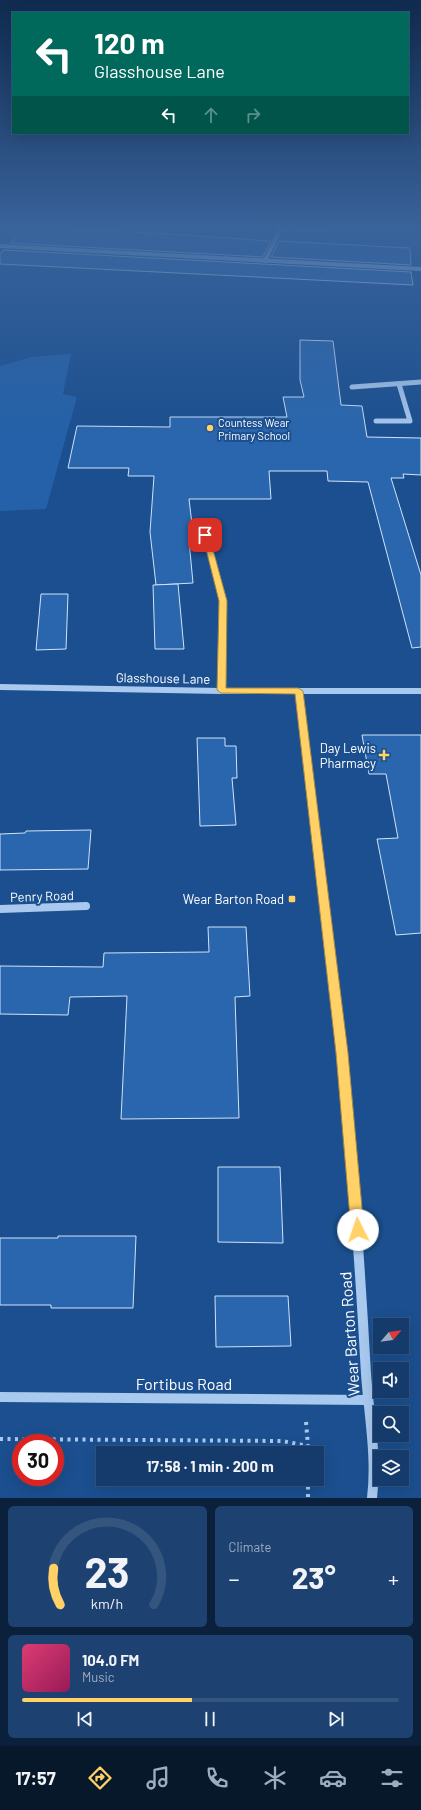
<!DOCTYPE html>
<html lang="en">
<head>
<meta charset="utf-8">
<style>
	:root { --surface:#143b6b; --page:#1d4271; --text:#f1f3f6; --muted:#9dadc1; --line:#33557e; --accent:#ffd166 }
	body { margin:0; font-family:Barlow,sans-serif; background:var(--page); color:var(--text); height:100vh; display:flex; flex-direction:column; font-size:15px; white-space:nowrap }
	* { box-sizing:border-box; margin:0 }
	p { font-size:13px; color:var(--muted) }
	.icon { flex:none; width:22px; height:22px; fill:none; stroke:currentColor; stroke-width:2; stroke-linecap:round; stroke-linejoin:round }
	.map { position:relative; height:1498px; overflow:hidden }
	.panel { display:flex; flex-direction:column; gap:8px; padding:8px; background:#0b203b; flex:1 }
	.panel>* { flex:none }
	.top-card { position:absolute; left:12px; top:12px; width:397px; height:122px; border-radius:0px; box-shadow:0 4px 16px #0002,0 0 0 1px var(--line); background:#00695c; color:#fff; overflow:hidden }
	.needle { width:26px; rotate:62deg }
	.tools { position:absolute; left:373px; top:1318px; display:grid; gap:8px }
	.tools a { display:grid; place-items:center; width:36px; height:36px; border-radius:0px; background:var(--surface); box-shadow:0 4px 16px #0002,0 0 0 1px var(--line); font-size:20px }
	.speed { position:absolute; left:12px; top:1434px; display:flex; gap:8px; font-size:20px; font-weight:700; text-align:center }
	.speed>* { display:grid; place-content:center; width:52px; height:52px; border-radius:50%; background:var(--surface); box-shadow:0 4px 16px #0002,0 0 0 1px var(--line); line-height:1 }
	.speed .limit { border:6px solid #d22; background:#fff; color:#111 }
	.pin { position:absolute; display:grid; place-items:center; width:34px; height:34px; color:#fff; margin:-17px; border-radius:8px; box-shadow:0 2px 6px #0006 }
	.me { position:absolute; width:44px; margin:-22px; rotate:356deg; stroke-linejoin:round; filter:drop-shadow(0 0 3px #0008) }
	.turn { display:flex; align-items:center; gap:14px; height:84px; padding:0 16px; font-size:18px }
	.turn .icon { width:52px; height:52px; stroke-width:2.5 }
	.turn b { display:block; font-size:28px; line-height:34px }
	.lanes { display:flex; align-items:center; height:38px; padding:0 16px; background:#0003; justify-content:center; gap:20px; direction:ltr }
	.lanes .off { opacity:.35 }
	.big { font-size:30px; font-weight:700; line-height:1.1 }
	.panel .widget { flex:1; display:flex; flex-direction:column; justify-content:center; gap:6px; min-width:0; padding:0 14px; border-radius:6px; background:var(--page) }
	.panel .dial { align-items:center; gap:0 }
	.dial svg { height:104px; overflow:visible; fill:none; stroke:var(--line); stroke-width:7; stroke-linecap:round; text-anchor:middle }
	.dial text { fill:var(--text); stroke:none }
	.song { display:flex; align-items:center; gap:12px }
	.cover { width:48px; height:48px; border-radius:6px; background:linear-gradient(135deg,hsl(340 70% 55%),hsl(330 70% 35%)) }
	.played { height:4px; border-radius:2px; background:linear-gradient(90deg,var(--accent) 45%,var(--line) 45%) }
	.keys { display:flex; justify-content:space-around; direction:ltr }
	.heat { display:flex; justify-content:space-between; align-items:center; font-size:22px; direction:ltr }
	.panel .tiles { flex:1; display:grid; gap:8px; grid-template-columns:1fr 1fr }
	.widget:last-child { grid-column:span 2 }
	.trip { position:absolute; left:96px; top:1446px; width:228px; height:40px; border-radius:0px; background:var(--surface); box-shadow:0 4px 16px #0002,0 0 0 1px var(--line); font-weight:700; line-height:40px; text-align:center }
	.tabs { display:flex; height:64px; justify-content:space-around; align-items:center; background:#08182b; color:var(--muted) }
	.tabs .icon { width:28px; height:28px }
	.tabs .on { color:var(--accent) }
	.tabs b { font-size:18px; color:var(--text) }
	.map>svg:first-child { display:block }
	.green { fill:#2461a8 }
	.building { fill:#2a66ad; stroke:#cfe3fa }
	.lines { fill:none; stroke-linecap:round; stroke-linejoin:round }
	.path { stroke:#a9c9ee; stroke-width:4; stroke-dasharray:3 4.5; stroke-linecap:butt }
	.minor-far4 { stroke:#a9c9ee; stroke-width:4 }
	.minor-far3 { stroke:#a9c9ee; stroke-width:5 }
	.minor-far2 { stroke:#a9c9ee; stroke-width:6 }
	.minor-far1 { stroke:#a9c9ee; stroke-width:8 }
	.minor { stroke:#a9c9ee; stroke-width:10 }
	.route { fill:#ffd166; stroke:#a68842 }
	.poi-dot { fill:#ffd166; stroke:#1b4f8f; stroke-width:1.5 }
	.labels { text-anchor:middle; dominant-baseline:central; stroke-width:4; stroke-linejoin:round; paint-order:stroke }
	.far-poi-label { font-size:11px; fill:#fff; stroke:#1b4f8f; text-anchor:start }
	.street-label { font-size:13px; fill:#fff; stroke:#1b4f8f }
	.poi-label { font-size:13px; fill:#fff; stroke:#1b4f8f; text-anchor:end }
	.near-street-label { font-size:16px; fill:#fff; stroke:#1b4f8f }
</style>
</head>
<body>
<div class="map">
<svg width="421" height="1498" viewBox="0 0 421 1498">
	<rect width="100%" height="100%" fill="#1b4f8f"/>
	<path class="green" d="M 71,354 L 63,394 L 77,397 L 46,509 L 0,511 L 0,366 L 32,357 Z"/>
	<g class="building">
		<path d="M 24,228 L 154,233 L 271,241 L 263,257 L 10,243 Z"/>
		<path d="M 279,241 L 410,248 L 411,265 L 271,257 Z"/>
		<path d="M 4,250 L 411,272 L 413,285 L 0,264 L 0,254 Z"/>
		<path d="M 300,340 L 333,341 L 341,405 L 362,406 L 367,437 L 421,438 L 421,475 L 403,474 L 404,478 L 391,478 L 421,575 L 421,647 L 412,648 L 368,482 L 328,481 L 327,471 L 269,471 L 271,499 L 189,499 L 194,541 L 189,541 L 193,583 L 156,585 L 150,532 L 154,476 L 128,476 L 129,468 L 68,468 L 77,426 L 170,427 L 170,417 L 287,417 L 283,397 L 304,397 L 300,380 Z"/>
		<path d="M 178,584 L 184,649 L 155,649 L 153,585 Z"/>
		<path d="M 41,594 L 68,594 L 66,649 L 36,650 Z"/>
		<path d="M 362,735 L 421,735 L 421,933 L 396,935 L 377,839 L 398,838 L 386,774 L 369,774 Z"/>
		<path d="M 197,738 L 225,738 L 225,746 L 236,746 L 237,778 L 232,778 L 236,825 L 200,826 Z"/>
		<path d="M 91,830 L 88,869 L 0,870 L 0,834 L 25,833 L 26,831 Z"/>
		<path d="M 208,927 L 246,927 L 250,996 L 235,997 L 239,1118 L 121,1119 L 127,996 L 70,997 L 68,1015 L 0,1014 L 0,966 L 103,967 L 104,953 L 209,952 Z"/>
		<path d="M 218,1167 L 280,1167 L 283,1243 L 218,1242 Z"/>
		<path d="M 58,1236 L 136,1236 L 133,1308 L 51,1308 L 51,1305 L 0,1305 L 0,1238 L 58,1238 Z"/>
		<path d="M 215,1296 L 288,1296 L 291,1346 L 216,1347 Z"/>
	</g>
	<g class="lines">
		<g class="path">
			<path d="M 306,1422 L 308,1446"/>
			<path d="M 0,1439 L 282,1441 L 308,1446 L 308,1453"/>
			<path d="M 308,1479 L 308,1498"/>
		</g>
		<g class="minor-far4">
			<path d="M 281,228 L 319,230 L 331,228"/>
			<path d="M 0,246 L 421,269"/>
			<path d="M 265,261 L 281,228"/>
		</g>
		<g class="minor-far3">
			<path d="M 352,387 L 421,382"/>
			<path d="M 376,421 L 410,421 L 399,384"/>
			<path d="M 205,535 L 212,561"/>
		</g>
		<g class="minor-far2">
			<path d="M 212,560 L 223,601 L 221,691"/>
			<path d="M 0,687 L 221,691 L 421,691"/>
			<path d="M 299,691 L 312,800"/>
		</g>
		<g class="minor-far1">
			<path d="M 312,799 L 347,1106"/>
			<path d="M 0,909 L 86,906"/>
		</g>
		<g class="minor">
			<path d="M 347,1105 C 355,1195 361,1284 366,1374 C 369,1416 377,1457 372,1498"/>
			<path d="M 0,1397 L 368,1400"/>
		</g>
	</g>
	<linearGradient id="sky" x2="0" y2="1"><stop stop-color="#0f2b4f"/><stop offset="0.52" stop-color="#39639b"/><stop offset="1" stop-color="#39639b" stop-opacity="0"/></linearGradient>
	<rect width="421" height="437" fill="url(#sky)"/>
	<path class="route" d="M 202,533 L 209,535 L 227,601 L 226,688 L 298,688 L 303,691 L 348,1053 L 364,1230 L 362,1235 L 358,1237 L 353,1235 L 351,1230 L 336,1053 L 295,694 L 221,693 L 217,690 L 219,601 Z"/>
	<g class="poi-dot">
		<circle cx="210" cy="428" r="4"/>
		<path d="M382 749h4v4h4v4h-4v4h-4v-4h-4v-4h4z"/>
		<rect x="288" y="895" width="8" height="8" rx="2"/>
	</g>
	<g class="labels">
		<g class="far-poi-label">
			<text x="218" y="422">Countess Wear<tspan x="218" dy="13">Primary School</tspan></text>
		</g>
		<g class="street-label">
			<text transform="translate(163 678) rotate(1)">Glasshouse Lane</text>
			<text transform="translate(42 896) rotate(-2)">Penry Road</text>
		</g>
		<g class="poi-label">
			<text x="376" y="748">Day Lewis<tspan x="376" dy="15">Pharmacy</tspan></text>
			<text x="284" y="899">Wear Barton Road</text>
		</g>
		<g class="near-street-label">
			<text transform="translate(349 1334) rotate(-94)">Wear Barton Road</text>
			<text x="184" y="1383">Fortibus Road</text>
		</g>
	</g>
</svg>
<div class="tools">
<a><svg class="needle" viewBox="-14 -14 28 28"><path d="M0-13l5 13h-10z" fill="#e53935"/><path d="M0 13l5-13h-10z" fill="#9dadc1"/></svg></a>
<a><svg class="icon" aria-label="sound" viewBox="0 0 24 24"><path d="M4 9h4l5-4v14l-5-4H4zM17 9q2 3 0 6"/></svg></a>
<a><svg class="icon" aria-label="search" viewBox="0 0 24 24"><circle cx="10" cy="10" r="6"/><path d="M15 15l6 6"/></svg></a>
<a><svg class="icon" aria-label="layers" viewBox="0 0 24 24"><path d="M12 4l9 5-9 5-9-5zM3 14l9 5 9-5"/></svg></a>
</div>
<div class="speed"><div class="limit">30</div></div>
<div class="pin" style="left:205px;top:535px;background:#d93025"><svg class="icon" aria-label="arrive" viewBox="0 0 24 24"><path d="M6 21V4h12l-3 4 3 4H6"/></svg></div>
<svg class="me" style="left:358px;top:1230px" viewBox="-20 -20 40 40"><circle r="19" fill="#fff"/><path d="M0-13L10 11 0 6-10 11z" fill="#ffd166"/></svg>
<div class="trip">17:58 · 1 min · 200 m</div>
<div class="top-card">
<div class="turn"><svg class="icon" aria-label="left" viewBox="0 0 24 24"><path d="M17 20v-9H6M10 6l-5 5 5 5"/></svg><div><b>120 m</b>Glasshouse Lane</div></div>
<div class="lanes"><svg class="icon" aria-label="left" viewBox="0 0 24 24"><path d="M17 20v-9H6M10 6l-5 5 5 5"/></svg><svg class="icon off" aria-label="ahead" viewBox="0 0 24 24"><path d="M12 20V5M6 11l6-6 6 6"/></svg><svg class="icon off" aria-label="right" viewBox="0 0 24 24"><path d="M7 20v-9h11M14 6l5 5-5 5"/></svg></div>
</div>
</div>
<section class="panel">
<div class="tiles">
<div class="widget dial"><svg viewBox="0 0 100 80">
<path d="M14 69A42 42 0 1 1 86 69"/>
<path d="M14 69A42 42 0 0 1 9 41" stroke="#ffd166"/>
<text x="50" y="56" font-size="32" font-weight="700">23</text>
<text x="50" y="72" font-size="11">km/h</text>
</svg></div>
<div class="widget"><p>Climate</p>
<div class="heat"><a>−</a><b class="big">23°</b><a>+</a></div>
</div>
<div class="widget">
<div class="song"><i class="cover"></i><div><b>104.0 FM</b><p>Music</p></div></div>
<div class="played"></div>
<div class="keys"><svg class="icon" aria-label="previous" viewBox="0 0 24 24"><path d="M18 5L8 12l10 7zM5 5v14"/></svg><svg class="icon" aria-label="pause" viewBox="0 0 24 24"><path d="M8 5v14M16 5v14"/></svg><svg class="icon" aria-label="next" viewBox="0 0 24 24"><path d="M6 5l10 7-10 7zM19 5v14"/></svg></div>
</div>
</div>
</section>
<nav class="tabs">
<b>17:57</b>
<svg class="icon on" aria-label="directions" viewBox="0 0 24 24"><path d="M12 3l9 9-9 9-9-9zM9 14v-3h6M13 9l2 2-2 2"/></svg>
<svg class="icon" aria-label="music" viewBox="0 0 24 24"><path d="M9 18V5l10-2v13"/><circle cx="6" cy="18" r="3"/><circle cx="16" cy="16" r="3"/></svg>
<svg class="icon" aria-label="phone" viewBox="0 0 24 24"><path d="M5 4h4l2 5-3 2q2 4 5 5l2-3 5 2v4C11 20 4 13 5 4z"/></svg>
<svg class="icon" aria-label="climate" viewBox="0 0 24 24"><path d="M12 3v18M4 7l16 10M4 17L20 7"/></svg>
<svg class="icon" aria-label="car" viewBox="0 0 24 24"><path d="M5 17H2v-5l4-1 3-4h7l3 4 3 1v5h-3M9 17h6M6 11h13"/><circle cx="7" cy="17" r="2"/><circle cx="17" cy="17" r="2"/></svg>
<svg class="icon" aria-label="filters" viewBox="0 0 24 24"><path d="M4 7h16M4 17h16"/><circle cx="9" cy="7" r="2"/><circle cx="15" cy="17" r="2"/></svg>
</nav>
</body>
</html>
